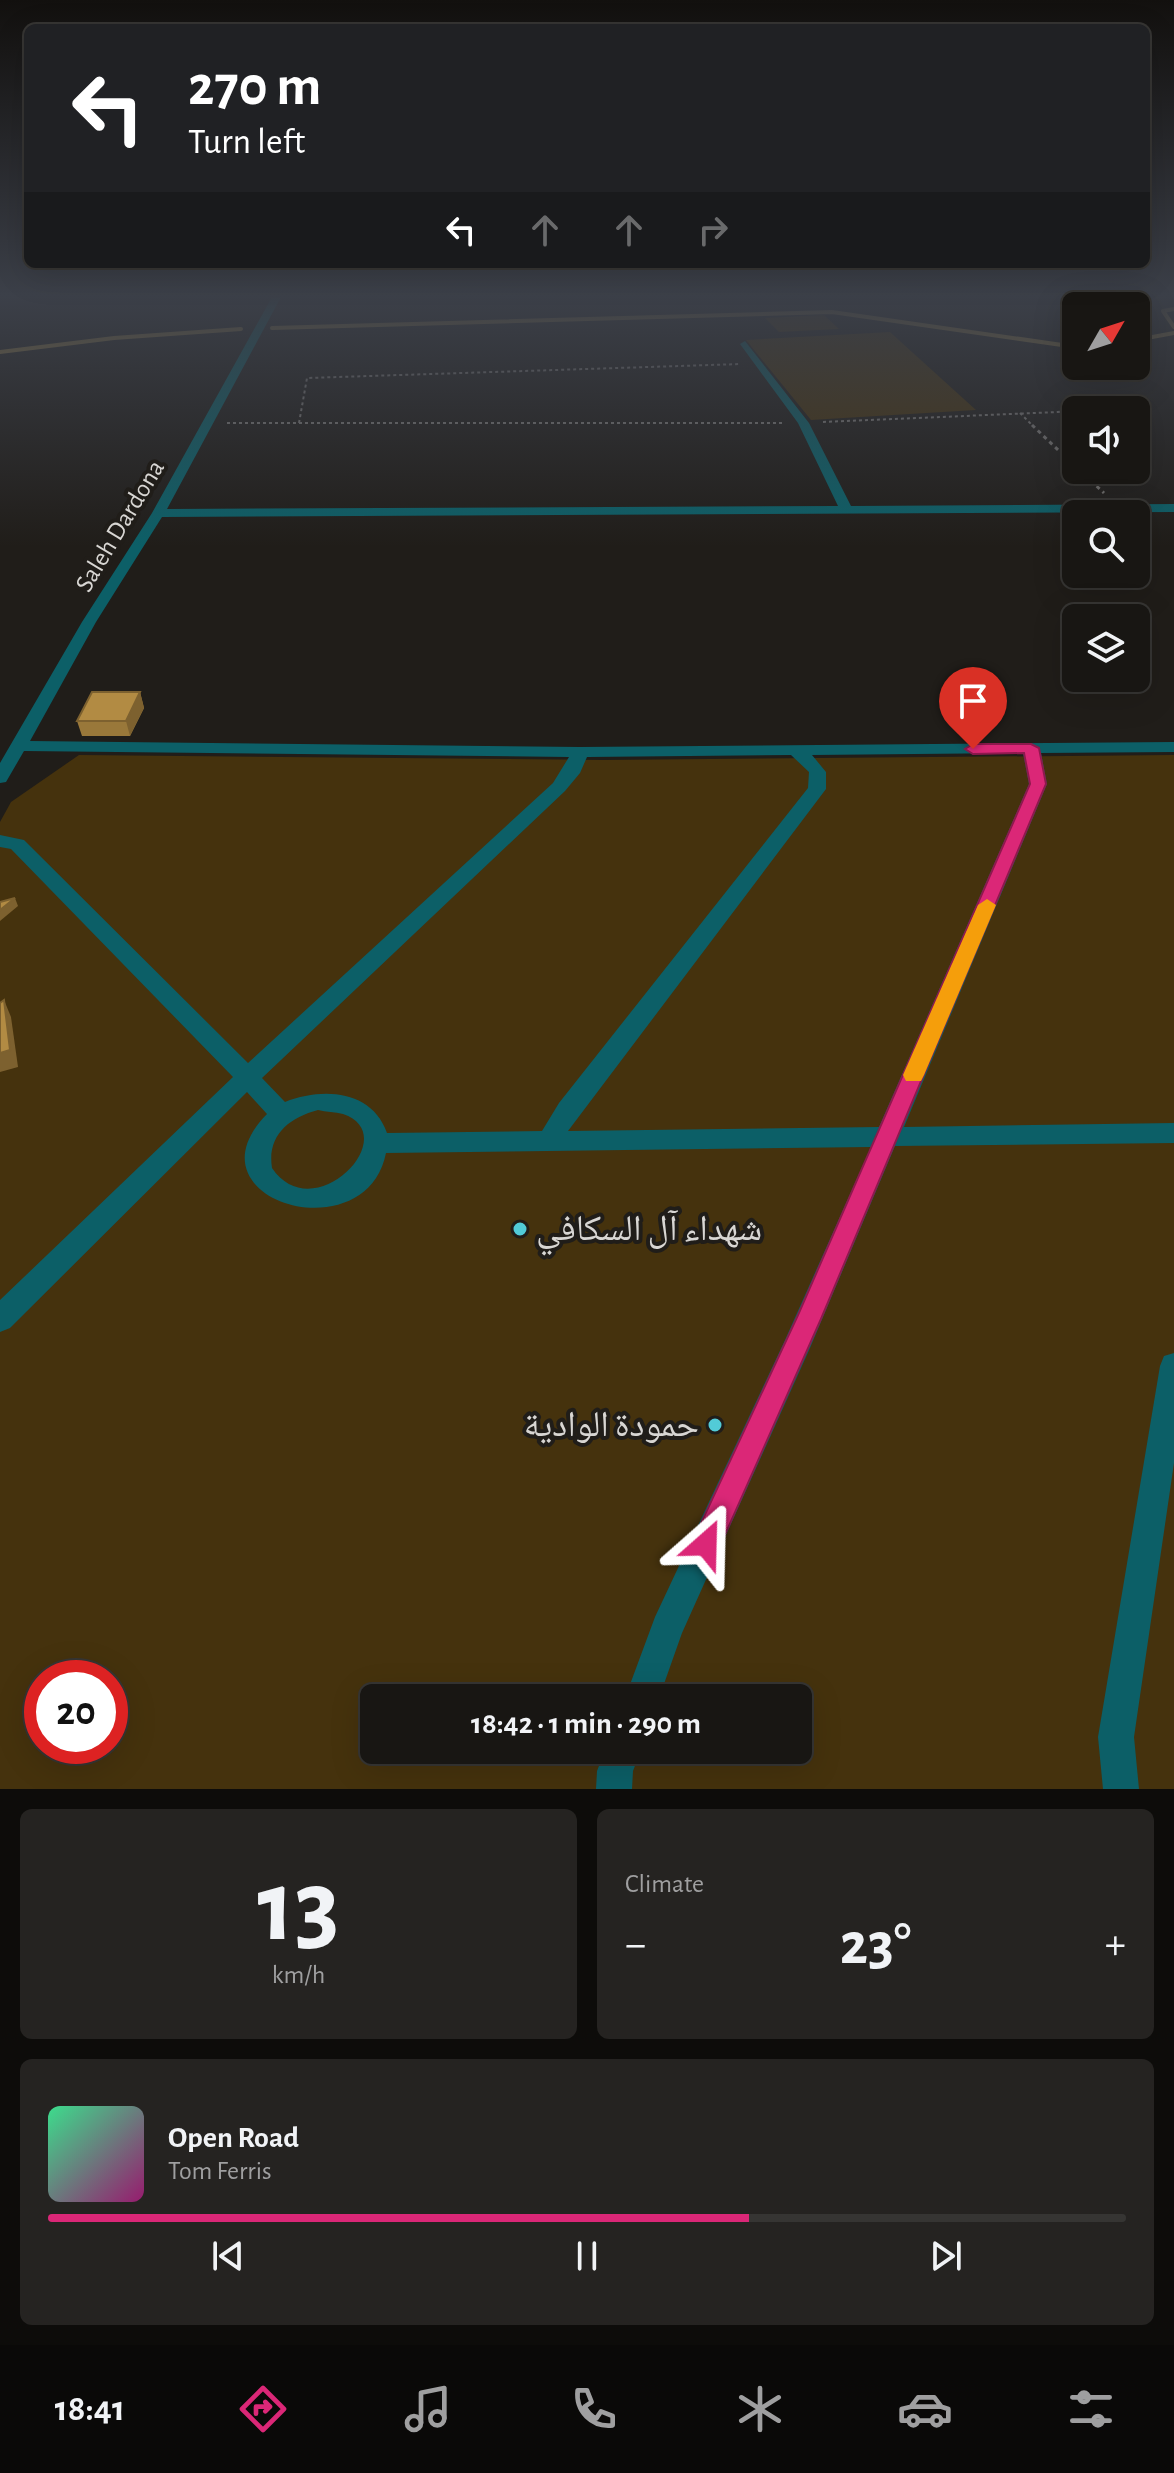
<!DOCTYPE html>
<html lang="en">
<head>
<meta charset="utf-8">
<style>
	:root { --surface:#181613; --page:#252321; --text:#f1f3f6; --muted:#9f9fa0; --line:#363533; --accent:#db2777 }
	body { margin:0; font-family:"Alegreya Sans","Noto Naskh Arabic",sans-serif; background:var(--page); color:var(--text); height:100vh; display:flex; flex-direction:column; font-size:30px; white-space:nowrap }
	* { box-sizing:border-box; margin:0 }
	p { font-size:26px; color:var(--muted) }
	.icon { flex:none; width:44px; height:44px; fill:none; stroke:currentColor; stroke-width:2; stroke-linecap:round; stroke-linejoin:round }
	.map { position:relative; height:1789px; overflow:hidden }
	.panel { display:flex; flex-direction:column; gap:20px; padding:20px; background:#0d0c0a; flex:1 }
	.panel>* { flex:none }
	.hud { position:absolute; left:24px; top:24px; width:1126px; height:244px; border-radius:12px; box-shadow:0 8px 32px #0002,0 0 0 2px var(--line); background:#202124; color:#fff; overflow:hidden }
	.needle { width:52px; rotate:51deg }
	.buttons { position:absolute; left:1062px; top:292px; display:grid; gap:16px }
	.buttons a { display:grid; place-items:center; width:88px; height:88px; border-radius:12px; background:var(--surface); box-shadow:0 8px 32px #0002,0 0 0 2px var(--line); font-size:40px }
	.speed { position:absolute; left:24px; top:1660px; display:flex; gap:16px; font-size:40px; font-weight:700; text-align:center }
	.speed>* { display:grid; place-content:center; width:104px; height:104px; border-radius:50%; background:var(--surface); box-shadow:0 8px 32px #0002,0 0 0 2px var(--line); line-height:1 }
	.speed .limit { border:12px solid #d22; background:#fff; color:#111 }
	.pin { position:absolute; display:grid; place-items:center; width:68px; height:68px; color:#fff; margin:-82px -34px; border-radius:50% 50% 50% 0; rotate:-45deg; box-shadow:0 0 8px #0007 }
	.pin .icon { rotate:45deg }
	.me { position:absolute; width:88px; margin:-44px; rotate:25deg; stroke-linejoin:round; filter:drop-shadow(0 0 6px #0008) }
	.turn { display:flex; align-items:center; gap:28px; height:168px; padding:0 32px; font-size:36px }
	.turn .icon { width:104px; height:104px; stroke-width:2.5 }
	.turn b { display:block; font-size:56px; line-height:68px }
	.lanes { display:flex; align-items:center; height:76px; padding:0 32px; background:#0003; justify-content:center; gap:40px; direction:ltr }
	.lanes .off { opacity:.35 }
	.big { font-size:60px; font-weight:600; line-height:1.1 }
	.panel .card { flex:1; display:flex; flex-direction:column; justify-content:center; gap:12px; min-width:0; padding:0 28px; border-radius:12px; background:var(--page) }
	.panel .dial { align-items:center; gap:0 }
	.dial b { font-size:104px; line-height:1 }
	.song { display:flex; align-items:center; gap:24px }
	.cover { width:96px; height:96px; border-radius:12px; background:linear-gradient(135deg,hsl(150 70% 55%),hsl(320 70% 35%)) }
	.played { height:8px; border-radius:4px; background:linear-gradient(90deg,var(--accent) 65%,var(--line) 65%) }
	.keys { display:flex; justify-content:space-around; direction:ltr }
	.heat { display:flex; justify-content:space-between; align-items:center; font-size:44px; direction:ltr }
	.panel .tiles { flex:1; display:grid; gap:20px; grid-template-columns:1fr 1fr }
	.card:last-child { grid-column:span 2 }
	.trip { position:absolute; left:360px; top:1684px; width:452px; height:80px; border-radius:12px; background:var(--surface); box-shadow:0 8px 32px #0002,0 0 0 2px var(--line); font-weight:600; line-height:80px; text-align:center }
	.dock { display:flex; height:128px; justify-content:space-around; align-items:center; background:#0a0908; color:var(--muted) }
	.dock .icon { width:56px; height:56px }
	.dock .current { color:var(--accent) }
	.dock b { font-size:36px; color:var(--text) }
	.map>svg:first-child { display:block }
	.green { fill:#45320d; fill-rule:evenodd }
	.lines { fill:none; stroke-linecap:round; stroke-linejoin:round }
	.stream { stroke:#9a8042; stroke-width:4 }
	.path-far1 { stroke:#7b7875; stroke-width:2; stroke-dasharray:3 3; stroke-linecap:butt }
	.path { stroke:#7b7875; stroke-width:3; stroke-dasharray:4 4; stroke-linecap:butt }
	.minor { fill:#0c5f67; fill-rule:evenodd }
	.wall { fill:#99783a }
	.shaded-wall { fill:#7d612f }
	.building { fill:#b28b43; stroke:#7d612f; stroke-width:2 }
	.route { fill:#db2777; stroke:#8e194d; stroke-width:2 }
	.slow { fill:#f59e0b }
	.poi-dot { fill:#52cbd7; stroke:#201d19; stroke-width:3 }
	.labels { text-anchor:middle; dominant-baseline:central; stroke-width:8; stroke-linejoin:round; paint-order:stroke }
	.far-street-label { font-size:26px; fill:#d8d6d3; stroke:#201d19 }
	.near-poi-label { font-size:36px; fill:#d8d6d3; stroke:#201d19; text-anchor:start }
</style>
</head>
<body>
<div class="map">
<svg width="1174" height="1789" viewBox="0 0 1174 1789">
	<rect width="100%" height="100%" fill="#201d19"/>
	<g class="green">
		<path d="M 824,315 L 839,329 L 779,332 L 765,318 Z"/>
		<path d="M 890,332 L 976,410 L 811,420 L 746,340 Z"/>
		<path d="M 79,755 L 603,760 L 1174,755 L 1174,1789 L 0,1789 L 0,822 L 11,802 ZM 42,1678 L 110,1678 L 110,1746 L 42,1746 ZM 374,1698 L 798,1698 L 798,1750 L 374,1750 Z"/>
	</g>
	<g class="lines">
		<g class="stream">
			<path d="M 1174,309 L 1163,311 L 1174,327"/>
			<path d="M 272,328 L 832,312 L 1076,347"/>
			<path d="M 1136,340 L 1174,333"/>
			<path d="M 0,352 L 114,338 L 241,329"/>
		</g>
		<g class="path-far1">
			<path d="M 1020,413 L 1034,427"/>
			<path d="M 823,422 L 1058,412 L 1100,405"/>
			<path d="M 227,423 L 782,423"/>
			<path d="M 299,423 L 307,378 L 741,364"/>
		</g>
		<g class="path">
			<path d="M 1032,425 L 1076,467"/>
			<path d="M 1079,470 L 1104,493"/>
		</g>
		<g class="minor">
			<path d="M 272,297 L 281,297 L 167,509 L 838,506 L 798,423 L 740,344 L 745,341 L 809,423 L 851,506 L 1174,504 L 1174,512 L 162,517 L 96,622 L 30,741 L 580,747 L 1174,742 L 1174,752 L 1041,753 L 1047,784 L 904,1127 L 1174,1123 L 1174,1143 L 895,1146 L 810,1348 L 682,1633 L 659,1698 L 625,1698 L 655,1617 L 785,1340 L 871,1147 L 386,1153 C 366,1254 182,1200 267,1114 L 247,1092 L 10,1328 L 0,1332 L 0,1300 L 233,1077 L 11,849 L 0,847 L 0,835 L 24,840 L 248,1063 L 553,783 L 569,757 L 24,751 L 6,782 L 0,783 L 0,763 L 82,622 L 152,513 ZM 1023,753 L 1029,784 L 879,1127 L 568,1131 L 826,789 L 826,772 L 812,755 ZM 791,755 L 809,772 L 808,788 L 559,1103 L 542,1131 L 387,1133 C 372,1090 323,1087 285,1102 L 262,1078 L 565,791 L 580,773 L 587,757 ZM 318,1110 C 326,1112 335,1112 343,1114 C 405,1135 314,1230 272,1168 C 267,1136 288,1118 318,1110 Z"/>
			<path d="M 1174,1353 L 1174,1463 L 1134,1737 L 1139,1789 L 1103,1789 L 1098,1737 L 1160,1366 L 1164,1356 Z"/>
			<path d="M 605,1750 L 641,1750 L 633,1771 L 632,1789 L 596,1789 L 597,1771 Z"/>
		</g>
	</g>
	<path class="wall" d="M 140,692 L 144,708 L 130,736 L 82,736 L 77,721 Z"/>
	<g class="shaded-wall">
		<path d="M 140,692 L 144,708 L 130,736 L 126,721 Z"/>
		<path d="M 15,898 L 18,906 L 0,921 L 0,910 Z"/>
		<path d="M 4,1000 L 11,1017 L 18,1067 L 0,1072 L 0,1053 Z"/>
	</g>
	<g class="building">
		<path d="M 92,692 L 140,692 L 126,721 L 77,721 Z"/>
		<path d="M 15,898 L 0,910 L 0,902 Z"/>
		<path d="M 4,1000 L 10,1050 L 0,1053 L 0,1003 Z"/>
	</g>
	<linearGradient id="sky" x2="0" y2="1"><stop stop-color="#12100e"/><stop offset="0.54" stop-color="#3c4049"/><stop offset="1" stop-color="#3c4049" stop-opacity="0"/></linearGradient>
	<rect width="1174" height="547" fill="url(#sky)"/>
	<path class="route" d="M 1031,744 L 1039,748 L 1046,784 L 821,1319 L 716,1555 L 706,1559 L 696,1555 L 691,1544 L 696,1534 L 798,1315 L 1030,784 L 1024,753 L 973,754 L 965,749 L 973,744 Z"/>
	<path class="slow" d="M 987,899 L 996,905 L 924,1075 L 921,1081 L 906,1081 L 903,1075 L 978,905 Z"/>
	<g class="poi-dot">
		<circle cx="520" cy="1229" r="8"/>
		<circle cx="715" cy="1425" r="8"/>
	</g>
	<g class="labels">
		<g class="far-street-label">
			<text transform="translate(120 526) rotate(-59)">Saleh Dardona</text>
		</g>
		<g class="near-poi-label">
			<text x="536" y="1229">شهداء آل السكافي</text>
			<text x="699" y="1425" text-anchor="end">حمودة الوادية</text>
		</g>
	</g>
</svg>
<div class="buttons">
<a><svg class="needle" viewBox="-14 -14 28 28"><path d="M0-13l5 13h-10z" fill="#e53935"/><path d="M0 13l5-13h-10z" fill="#9f9fa0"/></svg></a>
<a><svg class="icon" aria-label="sound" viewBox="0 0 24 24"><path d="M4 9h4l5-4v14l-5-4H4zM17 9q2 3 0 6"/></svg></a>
<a><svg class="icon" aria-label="search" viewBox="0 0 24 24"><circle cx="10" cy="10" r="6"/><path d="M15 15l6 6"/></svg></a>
<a><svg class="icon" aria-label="layers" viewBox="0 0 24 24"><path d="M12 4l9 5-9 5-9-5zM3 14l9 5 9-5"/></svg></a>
</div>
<div class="speed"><div class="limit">20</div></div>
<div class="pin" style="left:973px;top:749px;background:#d93025"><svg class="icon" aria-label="arrive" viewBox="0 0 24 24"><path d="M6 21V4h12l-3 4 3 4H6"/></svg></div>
<svg class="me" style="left:706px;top:1544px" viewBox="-20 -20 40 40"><path d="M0-17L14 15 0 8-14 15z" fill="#db2777" stroke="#fff" stroke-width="4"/></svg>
<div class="trip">18:42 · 1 min · 290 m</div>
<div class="hud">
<div class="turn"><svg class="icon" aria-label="left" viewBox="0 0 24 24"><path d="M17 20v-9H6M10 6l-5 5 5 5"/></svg><div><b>270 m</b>Turn left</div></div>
<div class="lanes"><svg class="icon" aria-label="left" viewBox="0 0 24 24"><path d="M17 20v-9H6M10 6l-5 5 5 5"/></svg><svg class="icon off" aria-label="ahead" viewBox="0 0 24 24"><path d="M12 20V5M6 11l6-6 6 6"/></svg><svg class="icon off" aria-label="ahead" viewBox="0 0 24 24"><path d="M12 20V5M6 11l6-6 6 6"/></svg><svg class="icon off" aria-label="right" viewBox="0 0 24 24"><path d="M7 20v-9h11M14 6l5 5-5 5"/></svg></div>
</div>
</div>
<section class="panel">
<div class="tiles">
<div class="card dial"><b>13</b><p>km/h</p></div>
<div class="card"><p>Climate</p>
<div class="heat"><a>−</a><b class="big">23°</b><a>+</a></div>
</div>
<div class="card">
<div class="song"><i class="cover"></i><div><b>Open Road</b><p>Tom Ferris</p></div></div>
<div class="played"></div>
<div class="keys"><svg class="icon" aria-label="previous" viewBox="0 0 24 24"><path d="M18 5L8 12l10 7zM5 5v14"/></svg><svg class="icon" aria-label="pause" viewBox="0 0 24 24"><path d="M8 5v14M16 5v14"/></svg><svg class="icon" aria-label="next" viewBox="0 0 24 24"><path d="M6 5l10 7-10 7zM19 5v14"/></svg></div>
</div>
</div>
</section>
<nav class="dock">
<b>18:41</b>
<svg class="icon current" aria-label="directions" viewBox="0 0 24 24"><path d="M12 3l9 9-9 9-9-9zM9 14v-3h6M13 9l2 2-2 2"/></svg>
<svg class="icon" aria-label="music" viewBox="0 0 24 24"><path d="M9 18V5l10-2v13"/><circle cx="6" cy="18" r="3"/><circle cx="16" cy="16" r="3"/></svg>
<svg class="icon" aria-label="phone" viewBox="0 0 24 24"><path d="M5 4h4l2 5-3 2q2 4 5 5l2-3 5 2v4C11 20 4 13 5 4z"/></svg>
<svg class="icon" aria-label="climate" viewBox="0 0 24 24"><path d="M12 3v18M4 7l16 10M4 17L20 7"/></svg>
<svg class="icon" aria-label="car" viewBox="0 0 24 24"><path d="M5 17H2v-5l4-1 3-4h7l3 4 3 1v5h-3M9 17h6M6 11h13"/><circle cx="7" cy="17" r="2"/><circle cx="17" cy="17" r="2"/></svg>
<svg class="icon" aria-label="filters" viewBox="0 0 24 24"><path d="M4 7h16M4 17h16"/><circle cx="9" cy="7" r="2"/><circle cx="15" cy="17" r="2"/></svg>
</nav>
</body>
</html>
